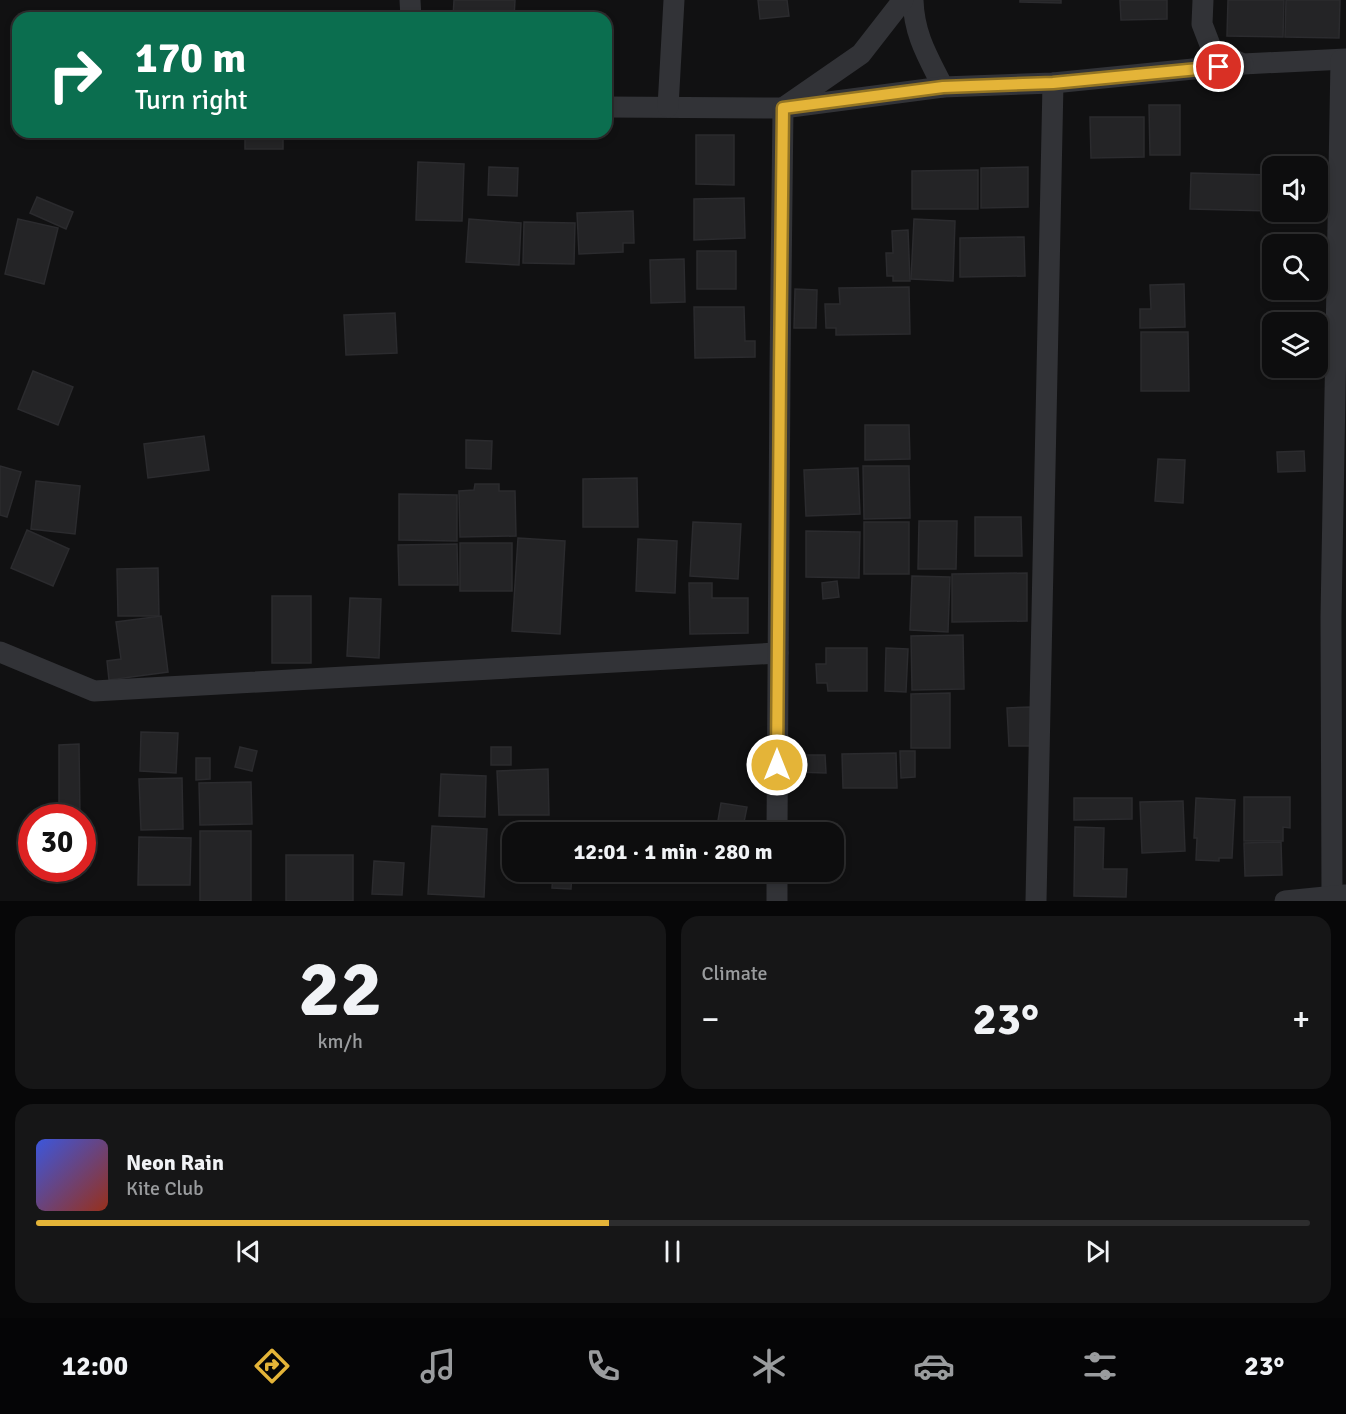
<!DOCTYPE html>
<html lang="en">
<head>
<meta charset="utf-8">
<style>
	:root { --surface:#0d0d0e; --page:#161617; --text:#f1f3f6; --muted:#9a9c9e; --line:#2d2d2e; --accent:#e4b438 }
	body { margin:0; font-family:Signika,sans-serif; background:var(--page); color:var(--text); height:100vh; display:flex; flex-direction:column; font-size:22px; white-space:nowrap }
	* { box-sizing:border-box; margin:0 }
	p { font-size:20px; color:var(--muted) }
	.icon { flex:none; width:33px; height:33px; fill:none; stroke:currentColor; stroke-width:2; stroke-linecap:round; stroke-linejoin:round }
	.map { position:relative; height:901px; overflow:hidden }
	.drawer { display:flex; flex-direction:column; gap:15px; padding:15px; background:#070708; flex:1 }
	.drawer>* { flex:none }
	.guide { position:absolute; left:12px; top:12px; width:600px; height:126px; border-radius:18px; box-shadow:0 3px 9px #0003,0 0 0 2px var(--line); background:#0b6e4f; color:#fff; overflow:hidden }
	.controls { position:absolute; left:1262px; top:156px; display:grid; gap:12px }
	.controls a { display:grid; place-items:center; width:66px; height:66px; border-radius:12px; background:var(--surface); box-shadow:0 3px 9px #0003,0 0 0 2px var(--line); font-size:30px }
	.speed { position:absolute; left:18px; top:804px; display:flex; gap:12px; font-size:30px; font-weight:700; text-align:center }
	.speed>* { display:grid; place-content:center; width:78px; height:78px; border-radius:50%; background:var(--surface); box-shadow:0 3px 9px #0003,0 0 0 2px var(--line); line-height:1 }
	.speed .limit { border:9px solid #d22; background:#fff; color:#111 }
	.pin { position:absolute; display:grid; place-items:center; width:51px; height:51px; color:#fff; margin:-26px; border:3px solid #fff; border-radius:50%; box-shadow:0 2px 6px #0007 }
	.me { position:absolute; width:66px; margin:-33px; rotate:0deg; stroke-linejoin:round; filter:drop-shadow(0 0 4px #0008) }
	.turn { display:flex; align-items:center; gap:21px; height:126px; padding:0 24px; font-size:27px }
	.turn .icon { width:78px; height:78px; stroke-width:2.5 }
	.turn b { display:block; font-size:42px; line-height:51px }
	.big { font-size:45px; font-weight:700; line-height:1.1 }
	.drawer .tile { flex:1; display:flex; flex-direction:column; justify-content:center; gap:9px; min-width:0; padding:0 21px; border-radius:18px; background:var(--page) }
	.drawer .dial { align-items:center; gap:0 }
	.dial b { font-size:78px; line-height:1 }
	.song { display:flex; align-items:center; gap:18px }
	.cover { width:72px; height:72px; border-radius:9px; background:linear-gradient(135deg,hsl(230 70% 55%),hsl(10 70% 35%)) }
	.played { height:6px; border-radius:3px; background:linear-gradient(90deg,var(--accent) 45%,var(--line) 45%) }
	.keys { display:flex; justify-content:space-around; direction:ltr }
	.heat { display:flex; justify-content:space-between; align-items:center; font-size:33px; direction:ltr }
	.drawer .tiles { flex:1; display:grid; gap:15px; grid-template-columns:1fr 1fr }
	.tile:last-child { grid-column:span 2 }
	.trip { position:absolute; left:502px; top:822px; width:342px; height:60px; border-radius:18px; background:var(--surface); box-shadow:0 3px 9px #0003,0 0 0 2px var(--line); font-weight:700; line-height:60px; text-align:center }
	.tabs { display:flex; height:96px; justify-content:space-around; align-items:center; background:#050506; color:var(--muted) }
	.tabs .icon { width:42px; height:42px }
	.tabs .on { color:var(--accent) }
	.tabs b { font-size:27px; color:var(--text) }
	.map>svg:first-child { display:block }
	.building { fill:#242426; stroke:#2b2b2e; stroke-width:1.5 }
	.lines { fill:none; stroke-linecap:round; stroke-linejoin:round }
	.street { stroke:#323337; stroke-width:21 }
	.route-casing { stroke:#947524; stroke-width:15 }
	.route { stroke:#e4b438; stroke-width:10 }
</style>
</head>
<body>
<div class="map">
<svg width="1346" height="901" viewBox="0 0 1346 901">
	<rect width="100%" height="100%" fill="#111112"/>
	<g class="building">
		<path d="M 454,0 L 515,0 L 514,18 L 453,18 Z"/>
		<path d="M 758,0 L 787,0 L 789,16 L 760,19 Z"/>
		<path d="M 1020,0 L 1061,0 L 1061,3 L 1020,2 Z"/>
		<path d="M 1120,0 L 1167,0 L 1167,19 L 1121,20 Z"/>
		<path d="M 1228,0 L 1284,0 L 1283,37 L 1227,36 Z"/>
		<path d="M 1286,0 L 1340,0 L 1339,38 L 1285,37 Z"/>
		<path d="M 1149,105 L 1180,105 L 1180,155 L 1150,155 Z"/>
		<path d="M 1090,117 L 1144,117 L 1144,157 L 1091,158 Z"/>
		<path d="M 245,132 L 295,132 L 295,135 L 283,135 L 283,149 L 245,149 Z"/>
		<path d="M 696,135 L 734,135 L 734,185 L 696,184 Z"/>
		<path d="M 418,162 L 464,164 L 462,221 L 416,220 Z"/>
		<path d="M 489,167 L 518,168 L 517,196 L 488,195 Z"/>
		<path d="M 1028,167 L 1028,207 L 981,208 L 981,168 Z"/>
		<path d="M 978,170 L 978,209 L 912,209 L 912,171 Z"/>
		<path d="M 1191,173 L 1272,175 L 1272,211 L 1190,209 Z"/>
		<path d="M 37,197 L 73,212 L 66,229 L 30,213 Z"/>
		<path d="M 744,198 L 745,238 L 694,240 L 694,199 Z"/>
		<path d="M 633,211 L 634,243 L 623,243 L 623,252 L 579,254 L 577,213 Z"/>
		<path d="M 18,219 L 58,228 L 44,284 L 5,274 Z"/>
		<path d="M 469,219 L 521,223 L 519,265 L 466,262 Z"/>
		<path d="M 914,219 L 955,221 L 953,281 L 911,279 Z"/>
		<path d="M 524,222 L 575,223 L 574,264 L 523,263 Z"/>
		<path d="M 908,230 L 910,281 L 893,281 L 893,276 L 887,276 L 886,253 L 893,253 L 892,231 Z"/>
		<path d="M 1024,237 L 1025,276 L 960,277 L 960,238 Z"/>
		<rect x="697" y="251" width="39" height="38"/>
		<path d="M 684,259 L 685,302 L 651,303 L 650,260 Z"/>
		<path d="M 1184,284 L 1185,327 L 1140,328 L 1140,309 L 1151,309 L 1150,285 Z"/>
		<path d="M 909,287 L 910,334 L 836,335 L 836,328 L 826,328 L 825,304 L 840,304 L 839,288 Z"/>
		<path d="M 795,289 L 817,290 L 816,328 L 794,328 Z"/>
		<path d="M 694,307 L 744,307 L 745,341 L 755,341 L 755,357 L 695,358 Z"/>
		<path d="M 395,313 L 397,353 L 346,355 L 344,315 Z"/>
		<path d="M 1141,332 L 1188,332 L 1189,391 L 1141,391 Z"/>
		<path d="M 33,371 L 73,387 L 58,425 L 18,409 Z"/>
		<path d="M 865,425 L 909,425 L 910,459 L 865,460 Z"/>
		<path d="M 204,436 L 209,470 L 148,478 L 144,444 Z"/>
		<path d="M 466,440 L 492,441 L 491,469 L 466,468 Z"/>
		<path d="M 1304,451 L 1305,471 L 1278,472 L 1277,452 Z"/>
		<path d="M 1158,459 L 1185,460 L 1183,503 L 1155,501 Z"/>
		<path d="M 0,466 L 21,472 L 7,517 L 0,515 Z"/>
		<path d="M 863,466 L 909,466 L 910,518 L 864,519 Z"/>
		<path d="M 858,468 L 860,514 L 806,516 L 804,470 Z"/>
		<path d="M 637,478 L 638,527 L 583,527 L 583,479 Z"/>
		<path d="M 36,481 L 80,486 L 75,534 L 31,529 Z"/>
		<path d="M 475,484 L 499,484 L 499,491 L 515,491 L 516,536 L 460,537 L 459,491 L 474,490 Z"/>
		<path d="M 399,494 L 457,495 L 457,541 L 399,540 Z"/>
		<path d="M 975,517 L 1021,517 L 1022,556 L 975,556 Z"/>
		<path d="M 919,521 L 957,521 L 956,569 L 918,569 Z"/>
		<path d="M 693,522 L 741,524 L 738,579 L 690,576 Z"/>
		<rect x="864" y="522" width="45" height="52"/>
		<path d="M 27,530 L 69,549 L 53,586 L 11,568 Z"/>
		<path d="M 806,531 L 860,532 L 859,578 L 806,577 Z"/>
		<path d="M 518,538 L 565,541 L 560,634 L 512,631 Z"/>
		<path d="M 638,539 L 677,541 L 675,593 L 636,591 Z"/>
		<rect x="460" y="543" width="52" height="48"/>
		<path d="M 457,544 L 458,585 L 399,585 L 398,545 Z"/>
		<path d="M 158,568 L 159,616 L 118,616 L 117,569 Z"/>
		<path d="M 1027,573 L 1027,621 L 952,622 L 952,574 Z"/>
		<path d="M 912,576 L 950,577 L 948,632 L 910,630 Z"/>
		<path d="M 837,581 L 839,597 L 823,599 L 822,583 Z"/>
		<path d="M 689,583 L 712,583 L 712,598 L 748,598 L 748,633 L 690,634 Z"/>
		<rect x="272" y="596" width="39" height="67"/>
		<path d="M 350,598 L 381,599 L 379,658 L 347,656 Z"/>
		<path d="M 161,616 L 168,672 L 109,680 L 107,661 L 121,659 L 116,622 Z"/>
		<path d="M 963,635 L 964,689 L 912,690 L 911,636 Z"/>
		<path d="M 826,648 L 867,648 L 867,691 L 828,691 L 827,683 L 817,683 L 816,664 L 826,664 Z"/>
		<path d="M 886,648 L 908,649 L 906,692 L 885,691 Z"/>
		<path d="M 950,693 L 950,748 L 911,748 L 911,694 Z"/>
		<path d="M 1030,707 L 1031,746 L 1009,746 L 1007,708 Z"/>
		<path d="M 141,732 L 178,733 L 176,773 L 140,771 Z"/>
		<path d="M 79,744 L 80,818 L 59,818 L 59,745 Z"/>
		<path d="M 240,747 L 257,751 L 252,771 L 235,767 Z"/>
		<rect x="491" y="747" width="20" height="18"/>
		<path d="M 900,751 L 915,751 L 915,777 L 901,778 Z"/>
		<path d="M 896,753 L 897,788 L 843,788 L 842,754 Z"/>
		<path d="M 794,755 L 825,755 L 826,773 L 794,772 Z"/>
		<path d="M 196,758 L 210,758 L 210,779 L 196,780 Z"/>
		<path d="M 548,769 L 549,815 L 499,815 L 497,771 Z"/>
		<path d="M 441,774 L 486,776 L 485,817 L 439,816 Z"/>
		<path d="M 182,778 L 183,829 L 141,830 L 139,779 Z"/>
		<path d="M 251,782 L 252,824 L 200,825 L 199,783 Z"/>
		<path d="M 1244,797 L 1290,797 L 1290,828 L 1283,827 L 1283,841 L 1244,841 Z"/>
		<path d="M 1074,798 L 1132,798 L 1132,819 L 1074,820 Z"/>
		<path d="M 1196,798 L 1235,800 L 1232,858 L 1219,858 L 1219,861 L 1196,860 L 1197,838 L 1194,838 Z"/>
		<path d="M 1183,801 L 1185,851 L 1142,853 L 1140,802 Z"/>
		<path d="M 721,803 L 747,807 L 742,832 L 716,832 Z"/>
		<path d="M 432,826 L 487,829 L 484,897 L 428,894 Z"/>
		<path d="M 1075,827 L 1104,828 L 1103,869 L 1127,869 L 1126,897 L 1074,896 Z"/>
		<rect x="200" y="831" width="51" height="70"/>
		<path d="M 139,837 L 191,838 L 190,885 L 138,885 Z"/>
		<path d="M 1281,842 L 1282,875 L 1245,876 L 1244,843 Z"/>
		<rect x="286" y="855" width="67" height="46"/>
		<path d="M 374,861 L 404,863 L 402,895 L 372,894 Z"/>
		<path d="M 553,872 L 572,872 L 571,889 L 552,888 Z"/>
	</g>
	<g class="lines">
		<g class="street">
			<path d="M 410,0 L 411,18"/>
			<path d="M 913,0 C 914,35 928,57 943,87"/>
			<path d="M 1203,0 L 1202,24 L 1212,50 L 1243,64 L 1346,59"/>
			<path d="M 606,107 L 783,108 L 943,87 L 1053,83 L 1243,64"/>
			<path d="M 668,107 L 674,0"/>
			<path d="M 0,652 L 94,691 L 778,653"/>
			<path d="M 777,832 L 780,372 L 783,108 L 861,54 L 903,0"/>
			<path d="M 1332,896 L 1331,617 L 1341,60"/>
			<path d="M 777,901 L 777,872"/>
			<path d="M 1036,901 L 1053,83"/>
			<path d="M 1285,901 L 1345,895"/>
		</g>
	</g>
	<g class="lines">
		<defs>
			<path id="route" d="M 777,765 L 780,372 L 783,108 L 943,87 L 1053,83 L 1219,67"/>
		</defs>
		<use href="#route" class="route-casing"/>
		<use href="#route" class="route"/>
	</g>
</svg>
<div class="controls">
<a><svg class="icon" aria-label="sound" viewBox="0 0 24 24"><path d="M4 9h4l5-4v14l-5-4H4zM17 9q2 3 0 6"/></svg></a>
<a><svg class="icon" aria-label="search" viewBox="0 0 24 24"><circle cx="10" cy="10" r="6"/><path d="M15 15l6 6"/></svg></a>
<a><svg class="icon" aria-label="layers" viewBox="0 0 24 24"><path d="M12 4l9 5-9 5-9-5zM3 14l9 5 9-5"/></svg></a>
</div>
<div class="speed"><div class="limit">30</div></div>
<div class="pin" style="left:1219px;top:67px;background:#d93025"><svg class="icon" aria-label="arrive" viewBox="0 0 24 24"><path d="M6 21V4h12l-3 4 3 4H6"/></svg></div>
<svg class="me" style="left:777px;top:765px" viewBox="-20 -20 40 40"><circle r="17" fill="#e4b438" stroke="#fff" stroke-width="3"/><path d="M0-11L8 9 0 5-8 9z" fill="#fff"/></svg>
<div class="trip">12:01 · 1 min · 280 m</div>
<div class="guide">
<div class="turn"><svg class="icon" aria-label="right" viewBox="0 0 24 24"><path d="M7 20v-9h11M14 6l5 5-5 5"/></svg><div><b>170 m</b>Turn right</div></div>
</div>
</div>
<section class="drawer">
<div class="tiles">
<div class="tile dial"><b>22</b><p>km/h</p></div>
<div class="tile"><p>Climate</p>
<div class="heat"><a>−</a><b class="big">23°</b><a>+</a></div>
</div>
<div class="tile">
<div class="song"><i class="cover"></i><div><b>Neon Rain</b><p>Kite Club</p></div></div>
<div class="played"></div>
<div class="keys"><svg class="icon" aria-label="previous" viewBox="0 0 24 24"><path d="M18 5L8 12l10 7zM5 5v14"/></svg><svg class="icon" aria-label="pause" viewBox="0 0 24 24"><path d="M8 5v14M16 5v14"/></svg><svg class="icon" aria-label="next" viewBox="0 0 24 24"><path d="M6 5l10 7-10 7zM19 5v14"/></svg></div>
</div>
</div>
</section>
<nav class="tabs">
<b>12:00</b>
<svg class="icon on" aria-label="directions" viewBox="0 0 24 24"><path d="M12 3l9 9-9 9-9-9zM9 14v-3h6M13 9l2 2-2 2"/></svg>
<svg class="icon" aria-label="music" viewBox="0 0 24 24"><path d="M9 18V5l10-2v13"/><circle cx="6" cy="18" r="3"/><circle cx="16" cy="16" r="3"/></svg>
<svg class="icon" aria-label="phone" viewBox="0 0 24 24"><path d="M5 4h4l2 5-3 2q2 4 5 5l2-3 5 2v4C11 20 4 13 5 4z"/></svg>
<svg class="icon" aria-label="climate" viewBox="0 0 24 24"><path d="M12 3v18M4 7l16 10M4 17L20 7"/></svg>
<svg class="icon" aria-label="car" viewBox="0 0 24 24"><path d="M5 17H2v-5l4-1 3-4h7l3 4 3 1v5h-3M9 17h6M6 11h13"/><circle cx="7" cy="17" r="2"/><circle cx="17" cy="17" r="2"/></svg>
<svg class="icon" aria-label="filters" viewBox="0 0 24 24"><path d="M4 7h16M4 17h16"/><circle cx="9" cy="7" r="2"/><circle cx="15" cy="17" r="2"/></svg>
<b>23°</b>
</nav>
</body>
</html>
